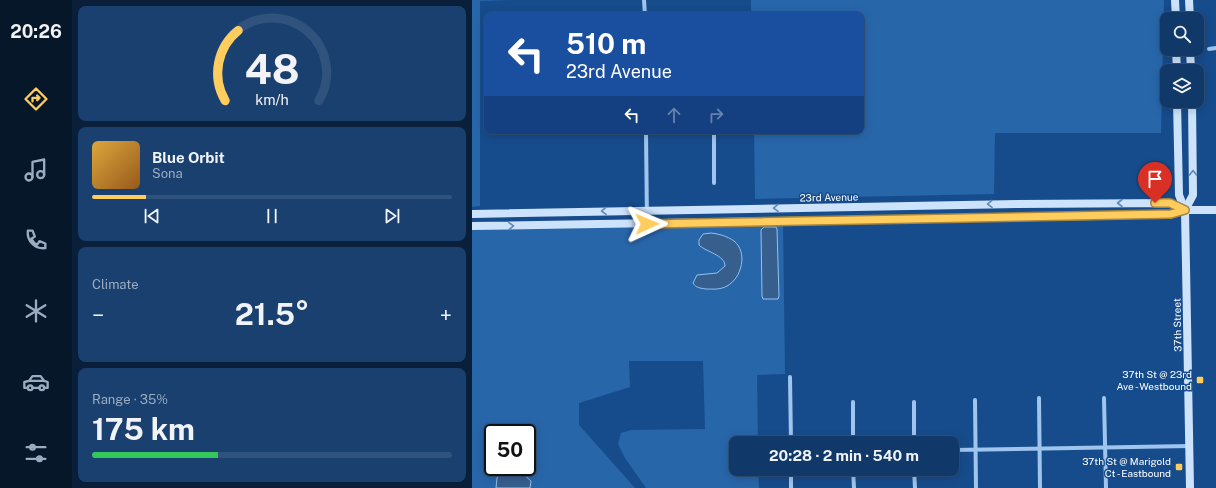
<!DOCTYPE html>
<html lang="en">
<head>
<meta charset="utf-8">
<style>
	:root { --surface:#103969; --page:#19406f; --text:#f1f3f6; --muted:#9cacc0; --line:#30537d; --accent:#ffcc5e }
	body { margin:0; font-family:"Public Sans",sans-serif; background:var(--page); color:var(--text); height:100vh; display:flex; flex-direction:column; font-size:15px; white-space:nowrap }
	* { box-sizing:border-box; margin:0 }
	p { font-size:13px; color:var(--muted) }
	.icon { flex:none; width:22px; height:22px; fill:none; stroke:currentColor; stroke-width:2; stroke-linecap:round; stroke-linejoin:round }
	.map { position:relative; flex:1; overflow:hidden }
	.details { display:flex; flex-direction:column; gap:6px; padding:6px; background:#091f3a; width:400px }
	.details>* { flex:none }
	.top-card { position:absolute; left:12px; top:12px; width:380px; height:122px; border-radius:8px; box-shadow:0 2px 10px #0003,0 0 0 1px var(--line); background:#1a4fa0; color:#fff; overflow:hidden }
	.tools { position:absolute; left:688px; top:12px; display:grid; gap:8px }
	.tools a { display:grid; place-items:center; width:44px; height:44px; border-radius:8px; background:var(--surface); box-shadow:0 2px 10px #0003,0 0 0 1px var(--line); font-size:20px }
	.speed { position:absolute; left:12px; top:424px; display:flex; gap:8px; font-size:20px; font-weight:700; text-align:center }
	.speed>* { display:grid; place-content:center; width:52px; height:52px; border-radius:50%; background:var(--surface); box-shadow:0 2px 10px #0003,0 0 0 1px var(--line); line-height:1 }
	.speed .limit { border:2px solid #111; border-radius:6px; background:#fff; color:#111 }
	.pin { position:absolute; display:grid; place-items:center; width:34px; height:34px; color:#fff; margin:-41px -17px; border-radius:50% 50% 50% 0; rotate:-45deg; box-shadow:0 0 4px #0007 }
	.pin .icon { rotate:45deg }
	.me { position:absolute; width:44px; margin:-22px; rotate:89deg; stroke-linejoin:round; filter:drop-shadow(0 0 3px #0008) }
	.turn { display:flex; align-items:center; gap:14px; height:84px; padding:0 16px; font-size:18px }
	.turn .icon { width:52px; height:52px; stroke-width:2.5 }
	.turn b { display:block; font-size:28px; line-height:34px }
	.lanes { display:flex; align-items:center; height:38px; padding:0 16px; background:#0003; justify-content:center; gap:20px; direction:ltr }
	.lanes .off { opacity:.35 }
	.big { font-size:30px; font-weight:700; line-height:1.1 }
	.details .widget { flex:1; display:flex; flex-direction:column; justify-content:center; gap:6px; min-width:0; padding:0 14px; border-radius:8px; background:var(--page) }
	.details .dial { align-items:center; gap:0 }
	.dial svg { height:104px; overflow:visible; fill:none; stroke:var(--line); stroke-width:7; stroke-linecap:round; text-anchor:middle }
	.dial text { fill:var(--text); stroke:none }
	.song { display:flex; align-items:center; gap:12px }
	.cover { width:48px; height:48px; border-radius:6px; background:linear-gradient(135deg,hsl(40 70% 55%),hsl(30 70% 35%)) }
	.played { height:4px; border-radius:2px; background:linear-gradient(90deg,var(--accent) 15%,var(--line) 15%) }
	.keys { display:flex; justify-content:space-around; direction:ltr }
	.heat { display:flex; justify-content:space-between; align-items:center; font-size:22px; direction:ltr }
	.charge { height:6px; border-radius:3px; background:linear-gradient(90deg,#34c759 35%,var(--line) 0) }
	.trip { position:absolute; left:257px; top:436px; width:230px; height:40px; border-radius:8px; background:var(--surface); box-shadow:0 2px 10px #0003,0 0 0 1px var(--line); font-weight:700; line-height:40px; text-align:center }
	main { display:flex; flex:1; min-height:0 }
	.tab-bar { display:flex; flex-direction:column; width:72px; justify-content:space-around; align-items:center; background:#06172a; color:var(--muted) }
	.tab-bar .icon { width:28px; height:28px }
	.tab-bar .current { color:var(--accent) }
	.tab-bar b { font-size:18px; color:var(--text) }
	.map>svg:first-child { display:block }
	.green { fill:#2866aa; fill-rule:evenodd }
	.water { fill:#375f8e; stroke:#92c1f2 }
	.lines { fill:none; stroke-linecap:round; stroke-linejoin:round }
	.minor { stroke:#9fc5ef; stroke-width:4 }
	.secondary { stroke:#cde2fb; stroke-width:8 }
	.oneway { stroke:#5f88b8 }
	.route-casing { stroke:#a6853d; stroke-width:10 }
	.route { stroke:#ffcc5e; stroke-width:7 }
	.poi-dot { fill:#ffcc5e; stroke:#164c8c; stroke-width:1.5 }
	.labels { text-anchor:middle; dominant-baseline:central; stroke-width:3; stroke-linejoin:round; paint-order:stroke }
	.street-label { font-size:10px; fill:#fff; stroke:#164c8c }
	.poi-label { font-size:10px; fill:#fff; stroke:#164c8c; text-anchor:end }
</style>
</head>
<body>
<main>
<nav class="tab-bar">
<b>20:26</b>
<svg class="icon current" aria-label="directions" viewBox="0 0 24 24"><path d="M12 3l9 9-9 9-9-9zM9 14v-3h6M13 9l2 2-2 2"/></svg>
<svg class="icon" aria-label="music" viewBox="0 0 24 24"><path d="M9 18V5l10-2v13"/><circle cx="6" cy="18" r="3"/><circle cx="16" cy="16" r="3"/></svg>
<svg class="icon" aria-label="phone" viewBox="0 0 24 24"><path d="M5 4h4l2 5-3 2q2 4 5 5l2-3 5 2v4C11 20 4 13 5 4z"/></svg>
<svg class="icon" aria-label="climate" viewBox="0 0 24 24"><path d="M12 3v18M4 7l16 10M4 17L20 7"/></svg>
<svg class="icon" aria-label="car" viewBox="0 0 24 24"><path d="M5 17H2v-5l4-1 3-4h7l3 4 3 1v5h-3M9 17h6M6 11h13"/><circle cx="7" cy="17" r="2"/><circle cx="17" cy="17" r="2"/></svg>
<svg class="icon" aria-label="filters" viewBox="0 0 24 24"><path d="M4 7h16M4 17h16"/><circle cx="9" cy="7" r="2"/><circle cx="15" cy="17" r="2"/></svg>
</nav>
<section class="details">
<div class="widget dial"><svg viewBox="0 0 100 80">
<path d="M14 69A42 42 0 1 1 86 69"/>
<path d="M14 69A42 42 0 0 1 24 15" stroke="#ffcc5e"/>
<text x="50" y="56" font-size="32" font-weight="700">48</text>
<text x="50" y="72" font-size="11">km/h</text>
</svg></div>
<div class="widget">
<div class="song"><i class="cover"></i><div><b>Blue Orbit</b><p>Sona</p></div></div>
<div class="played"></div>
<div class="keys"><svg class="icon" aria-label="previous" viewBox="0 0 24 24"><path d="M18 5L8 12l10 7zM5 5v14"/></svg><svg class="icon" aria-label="pause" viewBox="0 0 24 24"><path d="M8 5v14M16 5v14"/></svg><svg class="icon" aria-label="next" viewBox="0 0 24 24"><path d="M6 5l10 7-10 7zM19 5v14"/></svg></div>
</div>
<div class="widget"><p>Climate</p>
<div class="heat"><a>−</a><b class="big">21.5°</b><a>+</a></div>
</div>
<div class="widget"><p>Range · 35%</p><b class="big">175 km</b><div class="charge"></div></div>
</section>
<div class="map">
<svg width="744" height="488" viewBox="0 0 744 488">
	<rect width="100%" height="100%" fill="#164c8c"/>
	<g class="green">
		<path d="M 0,0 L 38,0 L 8,1 L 8,206 L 0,207 Z"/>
		<path d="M 279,0 L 692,0 L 689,133 L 523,133 L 522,194 L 283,199 L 282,131 L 389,131 L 389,15 L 279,15 Z"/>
		<path d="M 311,221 L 313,374 L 285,375 L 286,443 L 264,443 L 264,469 L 286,469 L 287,488 L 174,488 L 153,458 L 146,444 L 149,433 L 159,430 L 233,429 L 231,361 L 157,361 L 158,387 L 107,403 L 107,425 L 163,488 L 0,488 L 0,228 ZM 21,433 L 55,433 L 55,467 L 21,467 Z"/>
	</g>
	<g class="water">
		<path d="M 292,227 L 304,227 L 305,229 L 307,296 L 306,299 L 291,299 L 290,296 L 289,230 Z"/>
		<path d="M 239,233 C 247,234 255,236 262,241 C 276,252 270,278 255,286 C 248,290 241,289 234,289 C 228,288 224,288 221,283 L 225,275 L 245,273 L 253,266 C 253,255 234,252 227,245 L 227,240 L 231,234 Z"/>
		<path d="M 27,474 L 51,474 L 59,481 L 58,488 L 24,488 L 25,478 Z"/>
	</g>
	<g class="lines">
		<g class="minor">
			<path d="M 172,0 L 173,15"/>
			<path d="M 737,49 L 744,48"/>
			<path d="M 174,131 L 175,224"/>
			<path d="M 242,131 L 242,183"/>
			<path d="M 318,377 L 319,443"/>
			<path d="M 567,398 L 568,488"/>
			<path d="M 632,398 L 634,488"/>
			<path d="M 503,400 L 504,488"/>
			<path d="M 381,402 L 381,443"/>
			<path d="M 442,402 L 442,443"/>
			<path d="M 480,450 L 718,446"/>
			<path d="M 319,469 L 319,488"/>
			<path d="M 381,469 L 382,488"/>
			<path d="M 442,469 L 443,488"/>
		</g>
		<g class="secondary">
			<path d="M 703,0 L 704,19"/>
			<path d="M 717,0 L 718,19"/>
			<path d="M 704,49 L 705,71"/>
			<path d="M 718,49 L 719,71"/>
			<path d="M 705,101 L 707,195 L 713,210 L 718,488"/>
			<path d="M 713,210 L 721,195 L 720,101"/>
			<path d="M 0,214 L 545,204 L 698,203 L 713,210"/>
			<path d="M 0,226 L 624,216 L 699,214 L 713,210 L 744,210"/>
		</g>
	</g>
	<defs><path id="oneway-chevron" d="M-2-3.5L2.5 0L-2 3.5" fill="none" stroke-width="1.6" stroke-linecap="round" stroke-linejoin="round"/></defs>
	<g class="oneway">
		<use href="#oneway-chevron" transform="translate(721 173) rotate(-90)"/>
		<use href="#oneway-chevron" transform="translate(648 203) rotate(180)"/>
		<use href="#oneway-chevron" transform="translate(518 204) rotate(179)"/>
		<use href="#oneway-chevron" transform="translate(304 208) rotate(179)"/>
		<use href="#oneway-chevron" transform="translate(132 211) rotate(179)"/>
		<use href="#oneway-chevron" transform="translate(39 226) rotate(-1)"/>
	</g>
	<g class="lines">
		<defs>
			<path id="route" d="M 175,224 L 699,214 L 713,210 L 698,203 L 683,203"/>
		</defs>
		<use href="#route" class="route-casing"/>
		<use href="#route" class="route"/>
	</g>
	<g class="poi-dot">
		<rect x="724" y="376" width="8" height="8" rx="2"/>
		<rect x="703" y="463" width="8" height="8" rx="2"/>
	</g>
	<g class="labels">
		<g class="street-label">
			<text transform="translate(357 197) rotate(-1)">23rd Avenue</text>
			<text transform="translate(705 325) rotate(-91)">37th Street</text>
		</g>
		<g class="poi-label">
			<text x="720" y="374">37th St @ 23rd<tspan x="720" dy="12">Ave - Westbound</tspan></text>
			<text x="699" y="461">37th St @ Marigold<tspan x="699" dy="12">Ct - Eastbound</tspan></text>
		</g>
	</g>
</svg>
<div class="tools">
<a><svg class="icon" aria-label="search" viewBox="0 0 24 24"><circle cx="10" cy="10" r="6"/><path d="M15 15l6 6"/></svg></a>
<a><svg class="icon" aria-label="layers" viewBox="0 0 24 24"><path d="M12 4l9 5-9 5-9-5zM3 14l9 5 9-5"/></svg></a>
</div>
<div class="speed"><div class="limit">50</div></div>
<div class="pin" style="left:683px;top:203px;background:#d93025"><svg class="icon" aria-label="arrive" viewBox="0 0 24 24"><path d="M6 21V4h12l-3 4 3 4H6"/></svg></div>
<svg class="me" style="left:175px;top:224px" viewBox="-20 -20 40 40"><path d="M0-17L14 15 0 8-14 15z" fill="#ffcc5e" stroke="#fff" stroke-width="4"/></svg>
<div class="trip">20:28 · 2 min · 540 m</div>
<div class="top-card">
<div class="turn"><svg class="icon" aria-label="left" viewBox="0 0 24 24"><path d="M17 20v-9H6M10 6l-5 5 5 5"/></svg><div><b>510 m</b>23rd Avenue</div></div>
<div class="lanes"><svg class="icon" aria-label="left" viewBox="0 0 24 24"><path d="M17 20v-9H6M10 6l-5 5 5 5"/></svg><svg class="icon off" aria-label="ahead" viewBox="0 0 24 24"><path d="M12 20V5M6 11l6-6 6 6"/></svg><svg class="icon off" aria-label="right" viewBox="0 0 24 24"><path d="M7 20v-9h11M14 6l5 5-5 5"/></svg></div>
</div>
</div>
</main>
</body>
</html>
